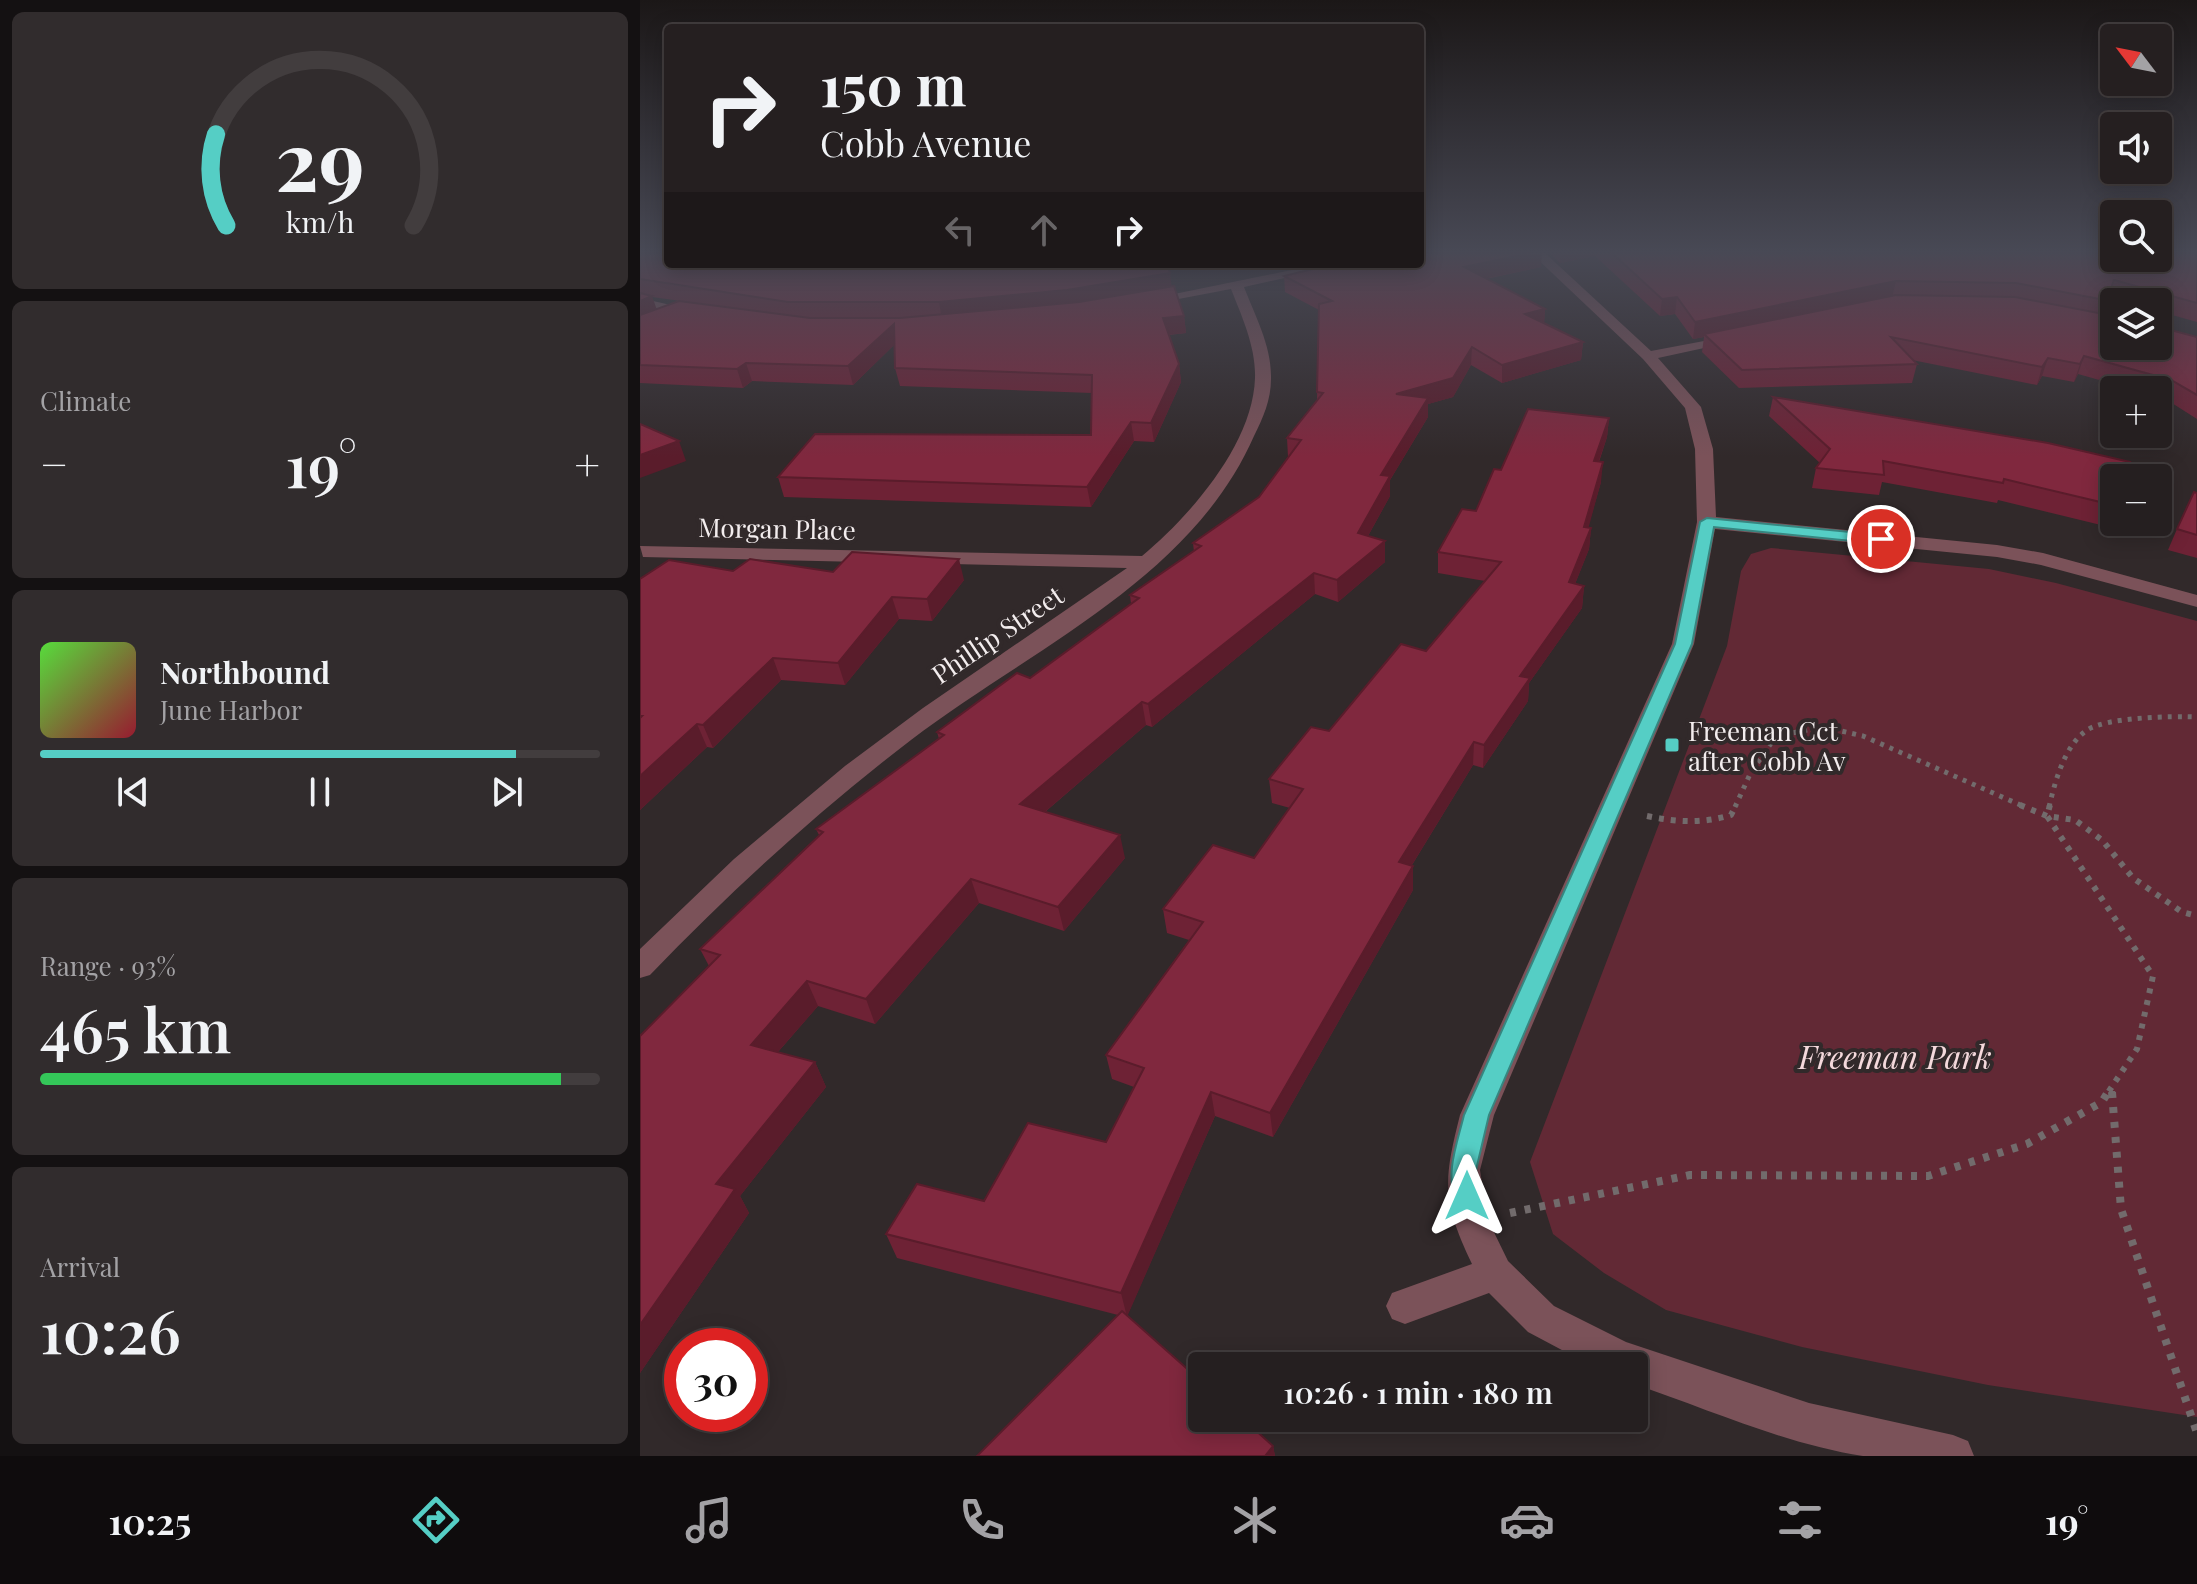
<!DOCTYPE html>
<html lang="en">
<head>
<meta charset="utf-8">
<style>
	:root { --surface:#251f20; --page:#312c2d; --text:#f1f3f6; --muted:#a3a2a5; --line:#423d3e; --accent:#55cec5 }
	body { margin:0; font-family:"Playfair Display",serif; background:var(--page); color:var(--text); height:100vh; display:flex; flex-direction:column; font-size:30px; white-space:nowrap }
	* { box-sizing:border-box; margin:0 }
	p { font-size:26px; color:var(--muted) }
	.icon { flex:none; width:44px; height:44px; fill:none; stroke:currentColor; stroke-width:2; stroke-linecap:round; stroke-linejoin:round }
	.map { position:relative; flex:1; overflow:hidden }
	.details { display:flex; flex-direction:column; gap:12px; padding:12px; background:#141112; width:640px }
	.details>* { flex:none }
	.banner { position:absolute; left:24px; top:24px; width:760px; height:244px; border-radius:8px; box-shadow:0 4px 20px #0003,0 0 0 2px var(--line); background:#251f20; color:var(--text); overflow:hidden }
	.needle { width:52px; rotate:302deg }
	.buttons { position:absolute; left:1460px; top:24px; display:grid; gap:16px }
	.buttons a { display:grid; place-items:center; width:72px; height:72px; border-radius:8px; background:var(--surface); box-shadow:0 4px 20px #0003,0 0 0 2px var(--line); font-size:40px }
	.speed { position:absolute; left:24px; top:1328px; display:flex; gap:16px; font-size:40px; font-weight:700; text-align:center }
	.speed>* { display:grid; place-content:center; width:104px; height:104px; border-radius:50%; background:var(--surface); box-shadow:0 4px 20px #0003,0 0 0 2px var(--line); line-height:1 }
	.speed .limit { border:12px solid #d22; background:#fff; color:#111 }
	.pin { position:absolute; display:grid; place-items:center; width:68px; height:68px; color:#fff; margin:-34px; border:4px solid #fff; border-radius:50%; box-shadow:0 2px 8px #0007 }
	.me { position:absolute; width:88px; margin:-44px; rotate:0deg; stroke-linejoin:round; filter:drop-shadow(0 0 6px #0008) }
	.turn { display:flex; align-items:center; gap:28px; height:168px; padding:0 24px; font-size:36px }
	.turn .icon { width:104px; height:104px; stroke-width:2.5 }
	.turn b { display:block; font-size:56px; line-height:68px }
	.lanes { display:flex; align-items:center; height:76px; padding:0 24px; background:#0003; justify-content:center; gap:40px; direction:ltr }
	.lanes .off { opacity:.35 }
	.big { font-size:60px; font-weight:600; line-height:1.1 }
	.details .tile { flex:1; display:flex; flex-direction:column; justify-content:center; gap:12px; min-width:0; padding:0 28px; border-radius:12px; background:var(--page) }
	.details .dial { align-items:center; gap:0 }
	.dial svg { height:208px; overflow:visible; fill:none; stroke:var(--line); stroke-width:7; stroke-linecap:round; text-anchor:middle }
	.dial text { fill:var(--text); stroke:none }
	.song { display:flex; align-items:center; gap:24px }
	.cover { width:96px; height:96px; border-radius:12px; background:linear-gradient(135deg,hsl(110 70% 55%),hsl(350 70% 35%)) }
	.played { height:8px; border-radius:4px; background:linear-gradient(90deg,var(--accent) 85%,var(--line) 85%) }
	.keys { display:flex; justify-content:space-around; direction:ltr }
	.heat { display:flex; justify-content:space-between; align-items:center; font-size:44px; direction:ltr }
	.charge { height:12px; border-radius:6px; background:linear-gradient(90deg,#34c759 93%,var(--line) 0) }
	.trip { position:absolute; left:548px; top:1352px; width:460px; height:80px; border-radius:8px; background:var(--surface); box-shadow:0 4px 20px #0003,0 0 0 2px var(--line); font-weight:600; line-height:80px; text-align:center }
	.menu { display:flex; height:128px; justify-content:space-around; align-items:center; background:#0f0c0d; color:var(--muted) }
	.menu .icon { width:56px; height:56px }
	.menu .selected { color:var(--accent) }
	.menu b { font-size:36px; color:var(--text) }
	main { display:flex; flex:1; min-height:0 }
	.map>svg:first-child { display:block }
	.green { fill:#622935 }
	.lines { fill:none; stroke-linecap:round; stroke-linejoin:round }
	.path-far2 { stroke:#726b6c; stroke-width:5; stroke-dasharray:4 6; stroke-linecap:butt }
	.path-far1 { stroke:#726b6c; stroke-width:6; stroke-dasharray:5 7; stroke-linecap:butt }
	.path { stroke:#726b6c; stroke-width:8; stroke-dasharray:6 9; stroke-linecap:butt }
	.minor { fill:#7b5259; fill-rule:evenodd }
	.wall { fill:#6e2235; fill-rule:evenodd }
	.shaded-wall { fill:#5a1c2b }
	.building { fill:#80283e; stroke:#5a1c2b; stroke-width:2 }
	.route { fill:#55cec5; stroke:#378680; stroke-width:2 }
	.poi-dot { fill:#55cec5; stroke:#31292a; stroke-width:3 }
	.labels { text-anchor:middle; dominant-baseline:central; stroke-width:8; stroke-linejoin:round; paint-order:stroke }
	.street-label { font-size:26px; fill:#f3edee; stroke:#31292a }
	.poi-label { font-size:26px; fill:#f3edee; stroke:#31292a; text-anchor:start }
	.near-park-label { font-size:32px; font-style:italic; fill:#f4d9dc; stroke:#31292a }
</style>
</head>
<body>
<main>
<section class="details">
<div class="tile dial"><svg viewBox="0 0 100 80">
<path d="M14 69A42 42 0 1 1 86 69"/>
<path d="M14 69A42 42 0 0 1 10 34" stroke="#55cec5"/>
<text x="50" y="56" font-size="32" font-weight="700">29</text>
<text x="50" y="72" font-size="11">km/h</text>
</svg></div>
<div class="tile"><p>Climate</p>
<div class="heat"><a>−</a><b class="big">19°</b><a>+</a></div>
</div>
<div class="tile">
<div class="song"><i class="cover"></i><div><b>Northbound</b><p>June Harbor</p></div></div>
<div class="played"></div>
<div class="keys"><svg class="icon" aria-label="previous" viewBox="0 0 24 24"><path d="M18 5L8 12l10 7zM5 5v14"/></svg><svg class="icon" aria-label="pause" viewBox="0 0 24 24"><path d="M8 5v14M16 5v14"/></svg><svg class="icon" aria-label="next" viewBox="0 0 24 24"><path d="M6 5l10 7-10 7zM19 5v14"/></svg></div>
</div>
<div class="tile"><p>Range · 93%</p><b class="big">465 km</b><div class="charge"></div></div>
<div class="tile"><p>Arrival</p><b class="big">10:26</b></div>
</section>
<div class="map">
<svg width="1557" height="1456" viewBox="0 0 1557 1456">
	<rect width="100%" height="100%" fill="#31292a"/>
	<path class="green" d="M 1131,548 L 1349,569 L 1416,583 L 1557,621 L 1557,1417 L 1348,1385 L 1162,1347 L 1026,1310 L 964,1273 L 913,1234 L 890,1162 L 1087,646 L 1101,571 L 1111,554 Z"/>
	<g class="lines">
		<g class="path-far2">
			<path d="M 1095,807 L 1111,772 L 1136,736 L 1184,727 L 1223,736 L 1385,807"/>
			<path d="M 1409,807 C 1415,782 1424,746 1447,730 C 1467,717 1532,716 1557,717"/>
		</g>
		<g class="path-far1">
			<path d="M 1380,805 L 1407,816 L 1435,820 L 1462,840 L 1493,878 L 1542,912 L 1557,916"/>
			<path d="M 1410,805 L 1407,816 L 1513,976 L 1497,1049 L 1467,1094"/>
			<path d="M 1007,816 C 1036,822 1062,824 1091,815 L 1096,805"/>
			<path d="M 1472,1091 L 1472,1094"/>
		</g>
		<g class="path">
			<path d="M 1472,1092 L 1481,1209 L 1557,1433"/>
			<path d="M 870,1213 L 1050,1175 L 1288,1176 L 1387,1144 L 1462,1102 L 1468,1092"/>
		</g>
		<g class="minor">
			<path d="M 891,253 L 905,253 L 1011,351 L 1101,334 L 1101,340 L 1018,358 L 1061,407 L 1073,449 L 1076,517 L 1357,545 L 1403,553 L 1557,595 L 1557,607 L 1401,565 L 1357,557 L 1075,529 L 1054,644 L 854,1115 L 840,1170 L 848,1220 L 868,1261 L 914,1306 L 986,1342 L 1169,1403 L 1313,1435 L 1328,1441 L 1334,1456 C 1298,1456 1258,1456 1223,1456 C 1145,1444 1068,1409 994,1384 L 994,1366 L 952,1366 L 888,1332 L 849,1293 L 765,1324 L 752,1319 L 746,1306 L 752,1293 L 832,1264 C 802,1201 803,1182 820,1115 L 1032,644 L 1057,522 L 1055,449 L 1045,408 L 1003,359 Z"/>
			<path d="M 681,264 L 709,264 L 604,287 C 615,316 632,346 631,379 C 631,400 623,418 614,436 C 551,580 390,649 271,740 C 178,811 92,890 10,975 L 0,978 L 0,949 L 94,859 L 205,766 L 283,708 L 487,568 L 3,557 L 0,546 L 502,556 C 550,516 613,444 615,378 C 616,347 602,317 591,289 L 507,305 L 500,301 Z"/>
			<path d="M 0,298 L 57,311 L 59,314 L 52,318 L 0,306 Z"/>
		</g>
	</g>
	<g class="wall">
		<path d="M 0,253 L 556,264 L 528,268 L 531,286 L 544,316 L 546,333 L 529,335 L 539,364 L 541,382 L 514,442 L 494,441 L 451,507 L 144,497 L 138,477 L 451,435 L 452,393 L 260,386 L 255,368 L 254,345 L 213,385 L 112,381 L 103,388 L 0,383 ZM 12,297 L 41,301 L 16,309 Z"/>
		<path d="M 910,253 L 1557,253 L 1557,322 L 1518,311 L 1518,302 L 1474,302 L 1474,346 L 1523,328 L 1557,337 L 1557,419 L 1524,398 L 1518,396 L 1518,390 L 1495,390 L 1438,374 L 1434,382 L 1402,376 L 1397,385 L 1272,360 L 1277,364 L 1272,383 L 1099,388 L 1062,352 L 1064,337 L 1053,339 L 1035,314 L 1020,316 L 955,256 L 920,263 Z"/>
		<path d="M 673,264 L 780,264 L 901,267 L 846,279 L 905,309 L 904,323 L 943,342 L 941,360 L 862,383 L 831,365 L 813,397 L 788,404 L 788,417 L 750,480 L 750,496 L 728,536 L 745,562 L 698,602 L 675,594 L 512,727 L 506,725 L 405,812 L 485,858 L 424,931 L 339,903 L 235,1024 L 178,1006 L 138,1052 L 175,1062 L 186,1087 L 100,1196 L 109,1213 L 0,1373 L 0,1036 L 69,966 L 60,949 L 179,835 L 176,829 L 299,739 L 297,732 L 390,678 L 491,604 L 490,595 L 554,552 L 553,543 L 619,497 L 648,457 L 647,438 L 677,400 L 679,310 L 645,292 L 644,276 L 674,269 Z"/>
		<path d="M 1133,397 L 1474,504 L 1465,526 L 1358,500 L 1357,503 L 1242,482 L 1239,495 L 1172,488 L 1176,468 L 1180,463 L 1129,416 Z"/>
		<path d="M 969,418 L 967,437 L 959,462 L 961,482 L 948,527 L 951,528 L 949,549 L 935,584 L 944,586 L 942,608 L 889,683 L 888,701 L 843,768 L 833,765 L 772,865 L 773,866 L 773,890 L 633,1137 L 575,1116 L 487,1316 L 633,1446 L 635,1456 L 337,1456 L 478,1315 L 257,1258 L 246,1234 L 344,1201 L 466,1142 L 494,1087 L 472,1079 L 466,1055 L 549,940 L 527,933 L 523,909 L 614,858 L 650,808 L 632,803 L 629,779 L 786,651 L 845,581 L 798,573 L 798,552 L 836,511 L 861,470 Z"/>
		<path d="M 1557,493 L 1557,558 L 1528,550 L 1537,529 Z"/>
		<path d="M 93,571 L 193,572 L 324,580 L 292,621 L 259,619 L 205,685 L 141,680 L 73,748 L 67,747 L 0,810 L 0,579 Z"/>
	</g>
	<g class="shaded-wall">
		<path d="M 902,253 L 901,267 L 824,283 L 824,267 L 890,254 Z"/>
		<path d="M 921,253 L 955,253 L 955,256 L 920,263 Z"/>
		<path d="M 524,264 L 556,264 L 525,269 Z"/>
		<path d="M 530,273 L 532,290 L 302,319 L 299,302 Z"/>
		<path d="M 1256,281 L 1252,298 L 1064,334 L 1064,337 L 1053,339 L 1055,322 Z"/>
		<path d="M 12,296 L 18,313 L 0,320 L 0,301 Z"/>
		<path d="M 1037,297 L 1035,314 L 1020,316 L 1022,299 Z"/>
		<path d="M 905,309 L 904,326 L 885,314 Z"/>
		<path d="M 544,316 L 546,333 L 525,335 L 523,318 Z"/>
		<path d="M 254,324 L 258,341 L 213,385 L 208,366 Z"/>
		<path d="M 943,342 L 941,360 L 862,383 L 862,365 Z"/>
		<path d="M 832,347 L 831,365 L 813,397 L 788,404 L 788,417 L 750,480 L 750,496 L 718,554 L 718,533 L 741,475 L 756,394 Z"/>
		<path d="M 1444,356 L 1438,374 L 1434,382 L 1440,364 Z"/>
		<path d="M 1408,358 L 1402,376 L 1397,385 L 1402,367 Z"/>
		<path d="M 106,363 L 112,381 L 103,388 L 97,369 Z"/>
		<path d="M 539,364 L 541,382 L 514,442 L 511,423 Z"/>
		<path d="M 969,418 L 967,437 L 952,481 L 954,461 Z"/>
		<path d="M 491,422 L 494,441 L 451,507 L 447,487 Z"/>
		<path d="M 39,441 L 46,461 L 0,478 L 0,455 Z"/>
		<path d="M 963,462 L 961,482 L 943,548 L 944,527 Z"/>
		<path d="M 951,528 L 949,549 L 927,604 L 929,582 Z"/>
		<path d="M 745,541 L 745,562 L 698,602 L 697,580 Z"/>
		<path d="M 319,559 L 324,580 L 292,621 L 287,599 Z"/>
		<path d="M 674,573 L 675,594 L 512,727 L 508,704 Z"/>
		<path d="M 944,586 L 942,608 L 889,683 L 888,701 L 843,768 L 844,745 L 880,676 Z"/>
		<path d="M 252,597 L 259,619 L 205,685 L 198,663 Z"/>
		<path d="M 133,658 L 141,680 L 73,748 L 63,725 Z"/>
		<path d="M 502,702 L 506,725 L 386,828 L 380,804 Z"/>
		<path d="M 57,724 L 67,747 L 0,810 L 0,776 Z"/>
		<path d="M 834,742 L 833,765 L 759,886 L 759,862 Z"/>
		<path d="M 480,835 L 485,858 L 424,931 L 418,907 Z"/>
		<path d="M 773,866 L 773,890 L 633,1137 L 630,1113 Z"/>
		<path d="M 331,879 L 339,903 L 235,1024 L 226,999 Z"/>
		<path d="M 167,981 L 178,1006 L 123,1069 L 111,1045 Z"/>
		<path d="M 175,1062 L 186,1087 L 100,1196 L 109,1213 L 0,1373 L 0,1325 L 76,1184 Z"/>
		<path d="M 571,1092 L 575,1116 L 487,1317 L 481,1293 Z"/>
		<path d="M 633,1446 L 635,1456 L 625,1456 Z"/>
	</g>
	<g class="building">
		<path d="M 0,253 L 28,253 L 28,264 L 527,264 L 530,273 L 427,290 L 299,302 L 148,302 L 0,279 Z"/>
		<path d="M 780,253 L 891,253 L 824,267 L 905,309 L 885,314 L 943,342 L 862,365 L 832,347 L 813,378 L 756,394 L 788,398 L 741,475 L 750,476 L 718,533 L 745,541 L 697,580 L 674,573 L 508,704 L 502,702 L 380,804 L 480,835 L 418,907 L 331,879 L 226,999 L 167,981 L 111,1045 L 175,1062 L 76,1184 L 95,1189 L 0,1325 L 0,1036 L 80,955 L 60,949 L 183,832 L 176,829 L 304,735 L 297,732 L 377,673 L 390,678 L 499,598 L 490,595 L 561,546 L 553,543 L 619,497 L 661,440 L 647,438 L 683,393 L 677,392 L 679,304 L 692,301 L 644,276 L 685,266 L 682,264 L 780,264 Z"/>
		<path d="M 972,253 L 1474,253 L 1474,258 L 1518,258 L 1518,253 L 1557,253 L 1557,303 L 1474,280 L 1471,288 L 1496,302 L 1475,302 L 1376,283 L 1256,281 L 1055,322 L 1037,297 L 1022,299 Z"/>
		<path d="M 534,286 L 544,316 L 523,318 L 539,364 L 511,423 L 491,422 L 447,487 L 138,477 L 175,434 L 451,435 L 452,375 L 255,368 L 254,324 L 208,366 L 106,363 L 97,369 L 0,365 L 0,315 L 39,301 L 170,318 L 260,318 L 439,302 Z"/>
		<path d="M 0,293 L 12,296 L 0,301 Z"/>
		<path d="M 1256,295 L 1375,297 L 1474,316 L 1474,346 L 1518,346 L 1518,315 L 1521,316 L 1523,328 L 1557,337 L 1557,395 L 1531,380 L 1444,356 L 1440,364 L 1408,358 L 1402,367 L 1251,337 L 1277,364 L 1102,370 L 1064,334 Z"/>
		<path d="M 1133,397 L 1408,443 L 1490,462 L 1484,478 L 1474,478 L 1474,502 L 1473,505 L 1364,479 L 1363,483 L 1243,461 L 1244,475 L 1176,468 L 1190,449 Z"/>
		<path d="M 888,409 L 969,418 L 954,461 L 963,462 L 944,527 L 951,528 L 929,582 L 944,586 L 880,676 L 890,678 L 844,745 L 834,742 L 759,862 L 773,866 L 630,1113 L 571,1092 L 481,1293 L 246,1234 L 277,1184 L 344,1201 L 388,1123 L 466,1142 L 504,1068 L 466,1055 L 563,922 L 523,909 L 573,845 L 614,858 L 663,789 L 629,779 L 671,727 L 689,731 L 761,644 L 786,651 L 861,562 L 798,552 L 822,509 L 836,511 L 854,469 L 861,470 Z"/>
		<path d="M 0,424 L 39,441 L 0,455 Z"/>
		<path d="M 1554,492 L 1557,493 L 1557,535 L 1537,529 Z"/>
		<path d="M 212,552 L 319,559 L 287,599 L 252,597 L 198,663 L 133,658 L 63,725 L 57,724 L 0,776 L 0,718 L 2,716 L 0,716 L 0,579 L 29,560 L 93,571 L 110,559 L 193,572 Z"/>
		<path d="M 482,1311 L 562,1382 L 562,1418 L 602,1418 L 633,1446 L 625,1456 L 337,1456 Z"/>
	</g>
	<linearGradient id="sky" x2="0" y2="1"><stop stop-color="#1b1717"/><stop offset="0.55" stop-color="#484955"/><stop offset="1" stop-color="#484955" stop-opacity="0"/></linearGradient>
	<rect width="1557" height="457" fill="url(#sky)"/>
	<path class="route" d="M 1067,518 L 1241,535 L 1249,539 L 1241,544 L 1074,527 L 1052,644 L 849,1115 L 836,1170 L 840,1196 L 836,1204 L 827,1208 L 817,1204 C 804,1175 817,1144 824,1115 L 1035,644 L 1060,522 Z"/>
	<rect class="poi-dot" x="1024" y="737" width="16" height="16" rx="4"/>
	<g class="labels">
		<g class="street-label">
			<text transform="translate(137 528) rotate(1)">Morgan Place</text>
			<text transform="translate(357 634) rotate(-34)">Phillip Street</text>
		</g>
		<g class="poi-label">
			<text x="1048" y="730">Freeman Cct<tspan x="1048" dy="30">after Cobb Av</tspan></text>
		</g>
		<g class="near-park-label">
			<text x="1255" y="1055">Freeman Park</text>
		</g>
	</g>
</svg>
<div class="buttons">
<a><svg class="needle" viewBox="-14 -14 28 28"><path d="M0-13l5 13h-10z" fill="#e53935"/><path d="M0 13l5-13h-10z" fill="#a3a2a5"/></svg></a>
<a><svg class="icon" aria-label="sound" viewBox="0 0 24 24"><path d="M4 9h4l5-4v14l-5-4H4zM17 9q2 3 0 6"/></svg></a>
<a><svg class="icon" aria-label="search" viewBox="0 0 24 24"><circle cx="10" cy="10" r="6"/><path d="M15 15l6 6"/></svg></a>
<a><svg class="icon" aria-label="layers" viewBox="0 0 24 24"><path d="M12 4l9 5-9 5-9-5zM3 14l9 5 9-5"/></svg></a>
<a>+</a>
<a>−</a>
</div>
<div class="speed"><div class="limit">30</div></div>
<div class="pin" style="left:1241px;top:539px;background:#d93025"><svg class="icon" aria-label="arrive" viewBox="0 0 24 24"><path d="M6 21V4h12l-3 4 3 4H6"/></svg></div>
<svg class="me" style="left:827px;top:1196px" viewBox="-20 -20 40 40"><path d="M0-17L14 15 0 8-14 15z" fill="#55cec5" stroke="#fff" stroke-width="4"/></svg>
<div class="trip">10:26 · 1 min · 180 m</div>
<div class="banner">
<div class="turn"><svg class="icon" aria-label="right" viewBox="0 0 24 24"><path d="M7 20v-9h11M14 6l5 5-5 5"/></svg><div><b>150 m</b>Cobb Avenue</div></div>
<div class="lanes"><svg class="icon off" aria-label="left" viewBox="0 0 24 24"><path d="M17 20v-9H6M10 6l-5 5 5 5"/></svg><svg class="icon off" aria-label="ahead" viewBox="0 0 24 24"><path d="M12 20V5M6 11l6-6 6 6"/></svg><svg class="icon" aria-label="right" viewBox="0 0 24 24"><path d="M7 20v-9h11M14 6l5 5-5 5"/></svg></div>
</div>
</div>
</main>
<nav class="menu">
<b>10:25</b>
<svg class="icon selected" aria-label="directions" viewBox="0 0 24 24"><path d="M12 3l9 9-9 9-9-9zM9 14v-3h6M13 9l2 2-2 2"/></svg>
<svg class="icon" aria-label="music" viewBox="0 0 24 24"><path d="M9 18V5l10-2v13"/><circle cx="6" cy="18" r="3"/><circle cx="16" cy="16" r="3"/></svg>
<svg class="icon" aria-label="phone" viewBox="0 0 24 24"><path d="M5 4h4l2 5-3 2q2 4 5 5l2-3 5 2v4C11 20 4 13 5 4z"/></svg>
<svg class="icon" aria-label="climate" viewBox="0 0 24 24"><path d="M12 3v18M4 7l16 10M4 17L20 7"/></svg>
<svg class="icon" aria-label="car" viewBox="0 0 24 24"><path d="M5 17H2v-5l4-1 3-4h7l3 4 3 1v5h-3M9 17h6M6 11h13"/><circle cx="7" cy="17" r="2"/><circle cx="17" cy="17" r="2"/></svg>
<svg class="icon" aria-label="filters" viewBox="0 0 24 24"><path d="M4 7h16M4 17h16"/><circle cx="9" cy="7" r="2"/><circle cx="15" cy="17" r="2"/></svg>
<b>19°</b>
</nav>
</body>
</html>
